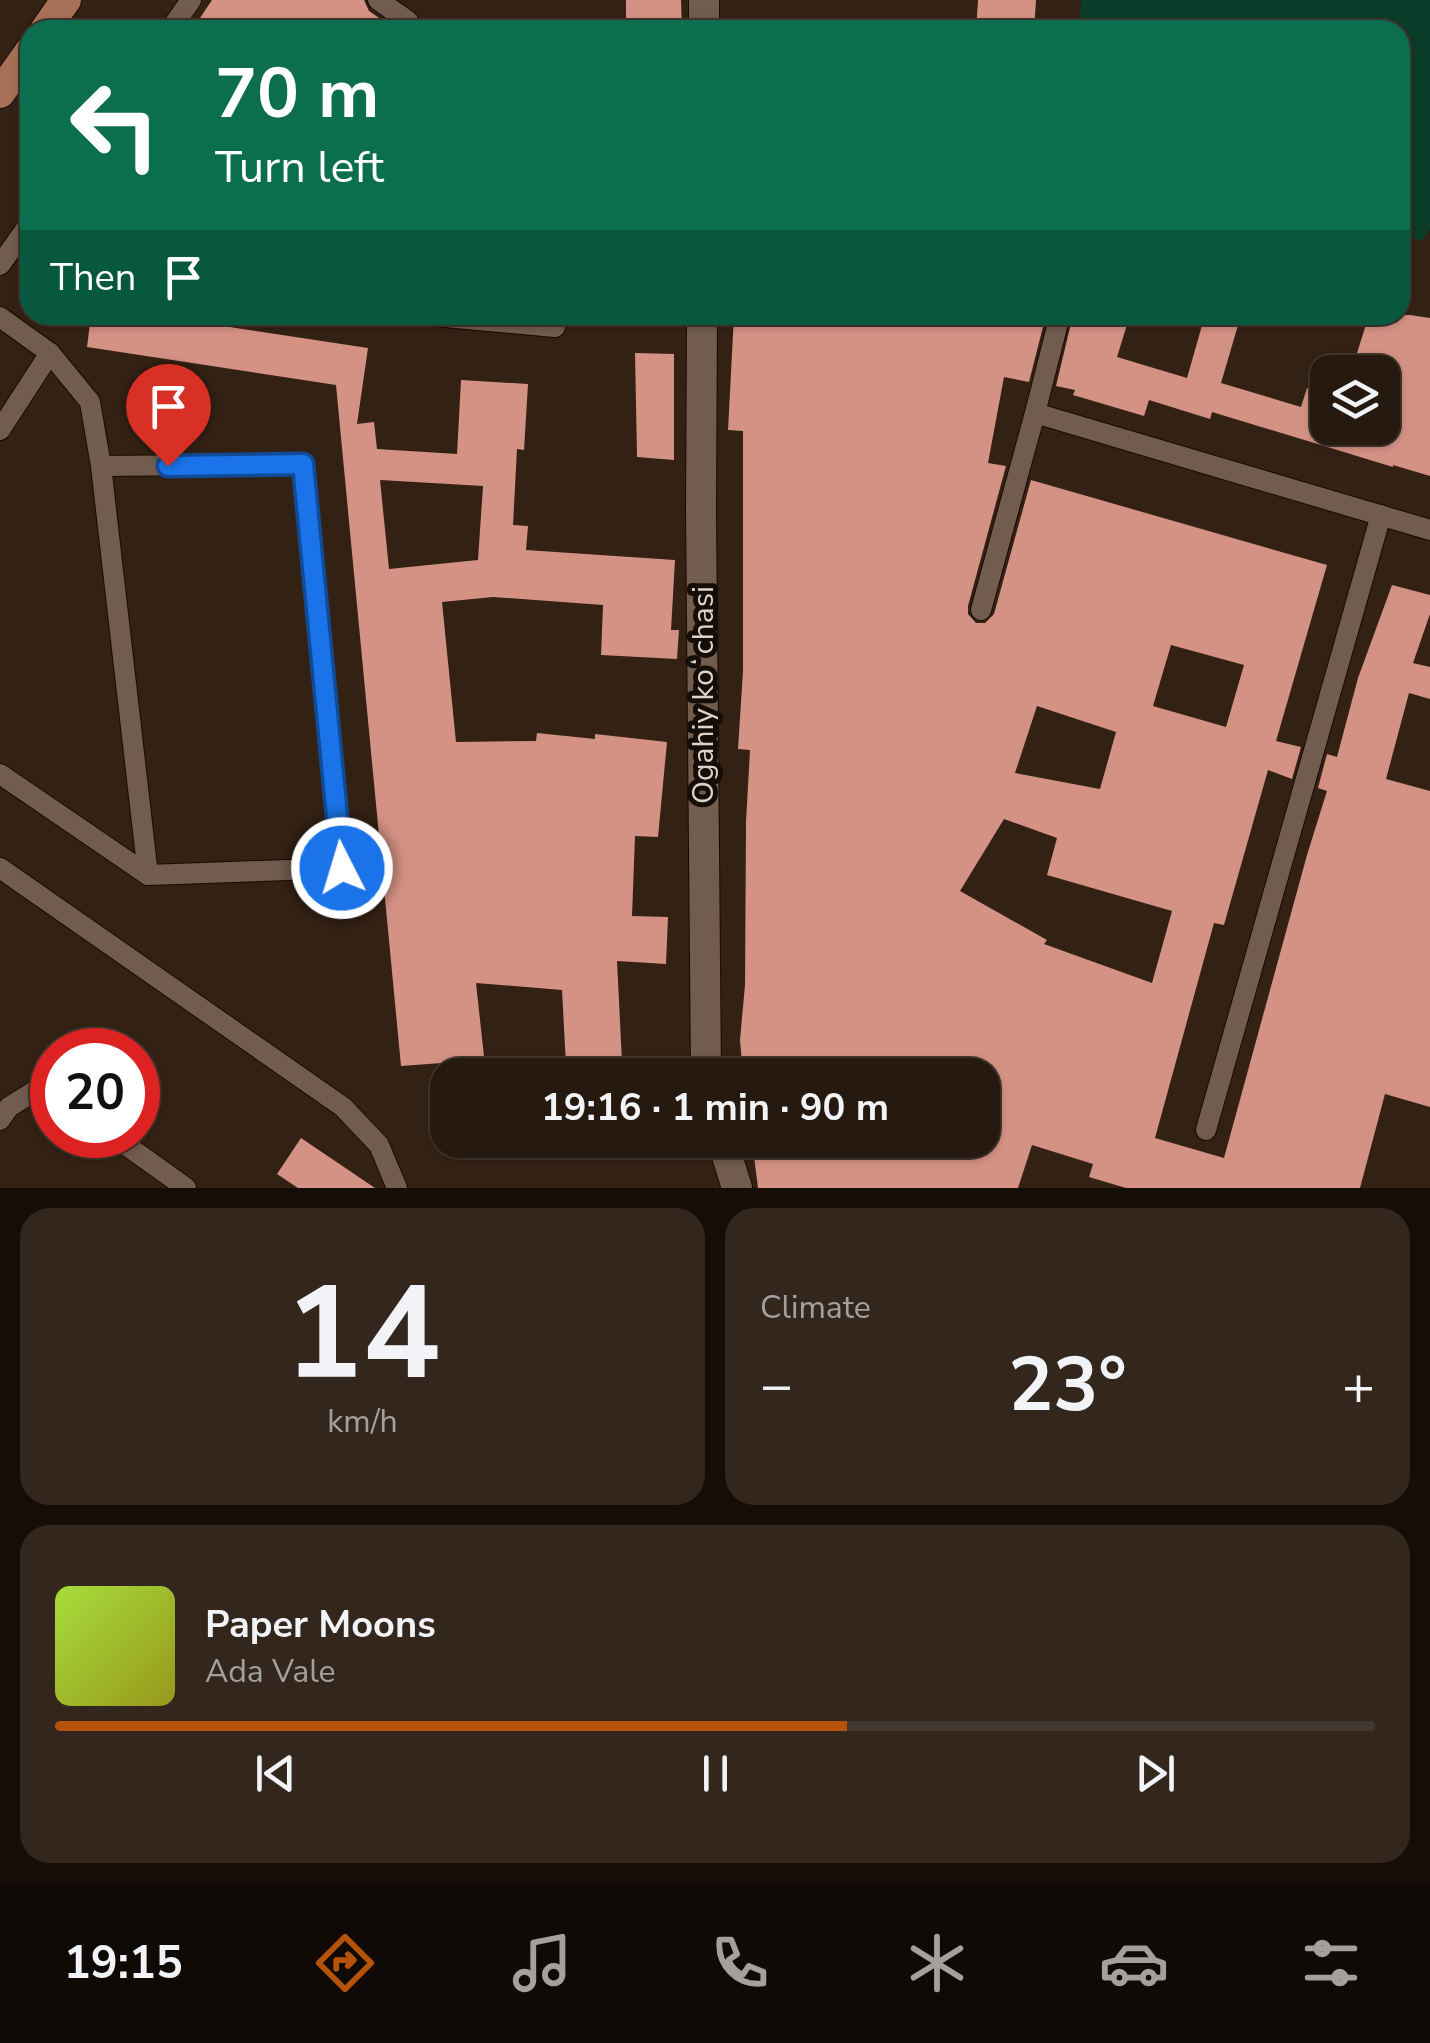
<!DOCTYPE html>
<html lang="en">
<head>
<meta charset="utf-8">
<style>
	:root { --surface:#26190f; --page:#32261d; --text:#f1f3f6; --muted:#a4a09e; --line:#42382f; --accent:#b45309 }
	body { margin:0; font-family:"Nunito Sans",sans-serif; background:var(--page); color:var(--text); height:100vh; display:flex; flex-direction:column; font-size:38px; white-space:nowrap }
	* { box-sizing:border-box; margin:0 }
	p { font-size:32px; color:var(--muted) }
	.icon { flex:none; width:55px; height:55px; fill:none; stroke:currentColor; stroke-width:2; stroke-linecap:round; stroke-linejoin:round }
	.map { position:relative; height:1188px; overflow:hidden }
	.details { display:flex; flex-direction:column; gap:20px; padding:20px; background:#150e08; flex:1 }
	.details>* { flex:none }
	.guide { position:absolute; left:20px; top:20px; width:1390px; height:305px; border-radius:30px; box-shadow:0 2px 8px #0004,0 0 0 2px var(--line); background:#0b6e4f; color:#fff; overflow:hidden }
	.tools { position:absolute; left:1310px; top:355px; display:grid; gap:20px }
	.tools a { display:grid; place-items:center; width:90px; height:90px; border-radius:20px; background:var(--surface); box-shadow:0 2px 8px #0004,0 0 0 2px var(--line); font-size:50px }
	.speed { position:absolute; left:30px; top:1028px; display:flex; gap:20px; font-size:50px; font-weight:700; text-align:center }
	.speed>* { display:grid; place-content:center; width:130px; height:130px; border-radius:50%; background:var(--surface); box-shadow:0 2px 8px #0004,0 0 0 2px var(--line); line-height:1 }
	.speed .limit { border:15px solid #d22; background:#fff; color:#111 }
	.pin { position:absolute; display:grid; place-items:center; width:85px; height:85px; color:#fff; margin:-102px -42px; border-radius:50% 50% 50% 0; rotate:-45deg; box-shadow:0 0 10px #0007 }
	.pin .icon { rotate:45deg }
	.me { position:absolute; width:110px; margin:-55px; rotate:355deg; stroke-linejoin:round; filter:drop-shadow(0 0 8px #0008) }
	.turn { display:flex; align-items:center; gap:35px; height:210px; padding:0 30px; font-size:45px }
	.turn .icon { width:130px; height:130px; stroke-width:2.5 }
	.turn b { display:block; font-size:70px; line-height:85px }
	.then { display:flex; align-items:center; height:95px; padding:0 30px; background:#0003; gap:20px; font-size:38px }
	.big { font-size:75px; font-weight:700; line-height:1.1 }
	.details .widget { flex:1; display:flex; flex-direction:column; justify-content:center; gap:15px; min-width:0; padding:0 35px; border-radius:30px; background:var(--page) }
	.details .dial { align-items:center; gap:0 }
	.dial b { font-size:130px; line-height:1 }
	.song { display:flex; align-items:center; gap:30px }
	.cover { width:120px; height:120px; border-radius:15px; background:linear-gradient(135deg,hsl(80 70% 55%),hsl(60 70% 35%)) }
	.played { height:10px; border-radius:5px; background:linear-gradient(90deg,var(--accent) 60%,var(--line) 60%) }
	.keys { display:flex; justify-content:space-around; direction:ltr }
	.heat { display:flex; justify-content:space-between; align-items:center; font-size:55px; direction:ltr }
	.details .tiles { flex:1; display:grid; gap:20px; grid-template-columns:1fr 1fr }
	.widget:last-child { grid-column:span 2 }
	.trip { position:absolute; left:430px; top:1058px; width:570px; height:100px; border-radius:30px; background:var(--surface); box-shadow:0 2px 8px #0004,0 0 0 2px var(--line); font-weight:700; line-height:100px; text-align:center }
	.menu { display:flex; height:160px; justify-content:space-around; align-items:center; background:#0f0a06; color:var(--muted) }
	.menu .icon { width:70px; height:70px }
	.menu .active { color:var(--accent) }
	.menu b { font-size:45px; color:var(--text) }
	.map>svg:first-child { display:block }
	.green { fill:#0b3c29 }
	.building { fill:#d49284; fill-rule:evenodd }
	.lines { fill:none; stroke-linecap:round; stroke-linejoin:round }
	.lane-casing { stroke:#1a0a01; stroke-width:22 }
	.street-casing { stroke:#1a0a01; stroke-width:32 }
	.primary-casing { stroke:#1a0a01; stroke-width:32 }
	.lane { stroke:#725c4e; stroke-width:20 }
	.street { stroke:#725c4e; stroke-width:30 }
	.primary { stroke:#a77057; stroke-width:30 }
	.route-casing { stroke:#114b97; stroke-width:25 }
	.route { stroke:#1a73e8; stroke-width:18 }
	.labels { text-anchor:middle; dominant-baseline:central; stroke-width:10; stroke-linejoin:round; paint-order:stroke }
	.street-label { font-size:30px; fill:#dfd2c9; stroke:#150d07 }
</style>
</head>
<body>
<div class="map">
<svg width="1430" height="1188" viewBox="0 0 1430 1188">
	<rect width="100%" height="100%" fill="#332114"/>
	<path class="green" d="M 1081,0 L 1430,0 L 1430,229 L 1422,241 L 1400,234 L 1400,30 L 1080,30 Z"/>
	<g class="building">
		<path d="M 212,0 L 364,0 L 369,11 L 392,27 L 390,30 L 192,30 Z"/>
		<path d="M 626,0 L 681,0 L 682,30 L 626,30 Z"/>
		<path d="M 978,0 L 1036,0 L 1034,30 L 976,30 Z"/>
		<path d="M 91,315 L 151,315 L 368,348 L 357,424 L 374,422 L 377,449 L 457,454 L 461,380 L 528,384 L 524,450 L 517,449 L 513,525 L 528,526 L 526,550 L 675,560 L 671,630 L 679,630 L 677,659 L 601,655 L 603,605 L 493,597 L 442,602 L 456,742 L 536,741 L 537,733 L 595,739 L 595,734 L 667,742 L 658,837 L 635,836 L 632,916 L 668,917 L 666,964 L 617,961 L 622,1062 L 566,1065 L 562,990 L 476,983 L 486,1075 L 443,1075 L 442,1063 L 401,1066 L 336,385 L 87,347 ZM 380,480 L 483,486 L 478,560 L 389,569 Z"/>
		<path d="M 734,315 L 1046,315 L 1029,382 L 1004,377 L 988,463 L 1006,466 L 968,606 L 968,614 L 976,623 L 985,623 L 994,614 L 1031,480 L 1327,565 L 1276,741 L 1301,747 L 1292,779 L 1268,770 L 1224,925 L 1214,923 L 1155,1138 L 1224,1158 L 1307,855 L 1327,791 L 1318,788 L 1327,754 L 1337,757 L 1358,678 L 1392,585 L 1430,595 L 1430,614 L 1413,663 L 1430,667 L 1430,699 L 1409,693 L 1386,779 L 1430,791 L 1430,1107 L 1385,1094 L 1360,1188 L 1126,1188 L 1089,1177 L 1093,1164 L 1032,1145 L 1018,1188 L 758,1188 L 752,1140 L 982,1140 L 982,1075 L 743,1075 L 740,1040 L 745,985 L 746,822 L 750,750 L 738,749 L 743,671 L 743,431 L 728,430 ZM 1171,645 L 1244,665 L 1226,727 L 1153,706 ZM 1037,706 L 1116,732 L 1100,789 L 1015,773 ZM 1004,819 L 1057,838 L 1047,875 L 1172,911 L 1152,983 L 1044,944 L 1047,940 L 960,891 Z"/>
		<path d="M 1073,315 L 1130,315 L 1117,357 L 1187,378 L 1205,315 L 1241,315 L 1221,383 L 1301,407 L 1307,388 L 1328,394 L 1328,428 L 1382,428 L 1382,372 L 1351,372 L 1369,315 L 1410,315 L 1430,318 L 1430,476 L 1393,465 L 1393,467 L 1212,412 L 1210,419 L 1149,400 L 1144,416 L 1073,395 L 1075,390 L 1056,386 Z"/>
		<path d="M 635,353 L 674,354 L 674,460 L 637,457 Z"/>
		<path d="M 301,1138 L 375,1188 L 298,1188 L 277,1174 Z"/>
	</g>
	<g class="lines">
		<defs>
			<g id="lane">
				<path d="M 378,0 L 408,21"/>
				<path d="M 170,30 L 191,0"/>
				<path d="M 0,265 L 30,223"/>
				<path d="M 424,315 L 555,327 L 556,315"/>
				<path d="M 0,317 L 50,353 L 90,402 L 101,466 L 148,875"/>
				<path d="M 1035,413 L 1060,315"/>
				<path d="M 0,430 L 50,353"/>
				<path d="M 981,610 L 1035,413 L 1430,530"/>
				<path d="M 0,774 L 148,875 L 343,868 L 303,464 L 101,466"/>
				<path d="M 0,868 L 343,1107 L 379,1145 L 397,1188"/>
				<path d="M 0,1120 L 9,1107 L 33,1092 L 52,1097"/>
				<path d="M 1206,1130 L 1381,515"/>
				<path d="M 112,1135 L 186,1188"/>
			</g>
			<g id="street">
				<path d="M 704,30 L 704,0"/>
				<path d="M 702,315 L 701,510 L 706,1075"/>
				<path d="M 722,1140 L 737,1188"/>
			</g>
			<g id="primary">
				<path d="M 45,30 L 66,0"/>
				<path d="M 0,93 L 30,51"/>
			</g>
		</defs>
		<use href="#lane" class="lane-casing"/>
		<use href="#street" class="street-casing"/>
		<use href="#primary" class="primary-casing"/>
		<use href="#lane" class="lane"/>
		<use href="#street" class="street"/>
		<use href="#primary" class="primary"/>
	</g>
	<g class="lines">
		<defs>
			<path id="route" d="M 168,466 L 303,464 L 342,868"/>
		</defs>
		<use href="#route" class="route-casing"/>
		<use href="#route" class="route"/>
	</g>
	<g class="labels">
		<g class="street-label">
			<text transform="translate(703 695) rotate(-90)">Ogahiy koʻchasi</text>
		</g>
	</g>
</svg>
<div class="tools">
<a><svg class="icon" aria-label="layers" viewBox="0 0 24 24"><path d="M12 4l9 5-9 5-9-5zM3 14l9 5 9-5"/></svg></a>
</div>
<div class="speed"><div class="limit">20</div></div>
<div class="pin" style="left:168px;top:466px;background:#d93025"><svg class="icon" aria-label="arrive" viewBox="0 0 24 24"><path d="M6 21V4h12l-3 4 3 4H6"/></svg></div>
<svg class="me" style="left:342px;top:868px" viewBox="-20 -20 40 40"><circle r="17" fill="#1a73e8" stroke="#fff" stroke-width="3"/><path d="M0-11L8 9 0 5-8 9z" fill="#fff"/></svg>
<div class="trip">19:16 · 1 min · 90 m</div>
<div class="guide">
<div class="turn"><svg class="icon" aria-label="left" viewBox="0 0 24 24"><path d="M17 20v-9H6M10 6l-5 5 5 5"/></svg><div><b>70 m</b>Turn left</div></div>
<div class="then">Then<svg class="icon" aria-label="arrive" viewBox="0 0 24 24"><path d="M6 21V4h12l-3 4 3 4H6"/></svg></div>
</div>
</div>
<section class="details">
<div class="tiles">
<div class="widget dial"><b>14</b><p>km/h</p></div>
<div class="widget"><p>Climate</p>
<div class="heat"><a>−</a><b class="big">23°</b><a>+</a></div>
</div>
<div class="widget">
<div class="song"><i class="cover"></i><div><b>Paper Moons</b><p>Ada Vale</p></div></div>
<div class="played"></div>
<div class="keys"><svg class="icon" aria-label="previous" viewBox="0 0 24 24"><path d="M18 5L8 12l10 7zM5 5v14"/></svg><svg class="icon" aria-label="pause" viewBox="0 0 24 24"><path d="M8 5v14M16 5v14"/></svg><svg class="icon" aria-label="next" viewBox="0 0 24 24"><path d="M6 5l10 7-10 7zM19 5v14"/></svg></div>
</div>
</div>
</section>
<nav class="menu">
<b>19:15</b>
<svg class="icon active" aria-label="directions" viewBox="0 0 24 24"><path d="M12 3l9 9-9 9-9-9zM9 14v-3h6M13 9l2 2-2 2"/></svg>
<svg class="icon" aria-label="music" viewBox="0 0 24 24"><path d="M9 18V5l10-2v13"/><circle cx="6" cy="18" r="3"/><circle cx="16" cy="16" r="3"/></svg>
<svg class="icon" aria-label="phone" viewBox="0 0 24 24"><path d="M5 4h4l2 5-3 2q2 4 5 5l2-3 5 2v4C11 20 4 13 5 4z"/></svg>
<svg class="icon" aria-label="climate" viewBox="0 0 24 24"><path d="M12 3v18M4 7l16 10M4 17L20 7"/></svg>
<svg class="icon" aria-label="car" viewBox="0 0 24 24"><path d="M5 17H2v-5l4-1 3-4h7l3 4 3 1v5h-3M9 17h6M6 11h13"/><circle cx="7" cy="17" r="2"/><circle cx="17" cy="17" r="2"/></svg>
<svg class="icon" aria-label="filters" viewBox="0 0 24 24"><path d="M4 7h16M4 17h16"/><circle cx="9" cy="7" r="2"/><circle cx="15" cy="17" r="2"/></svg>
</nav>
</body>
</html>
